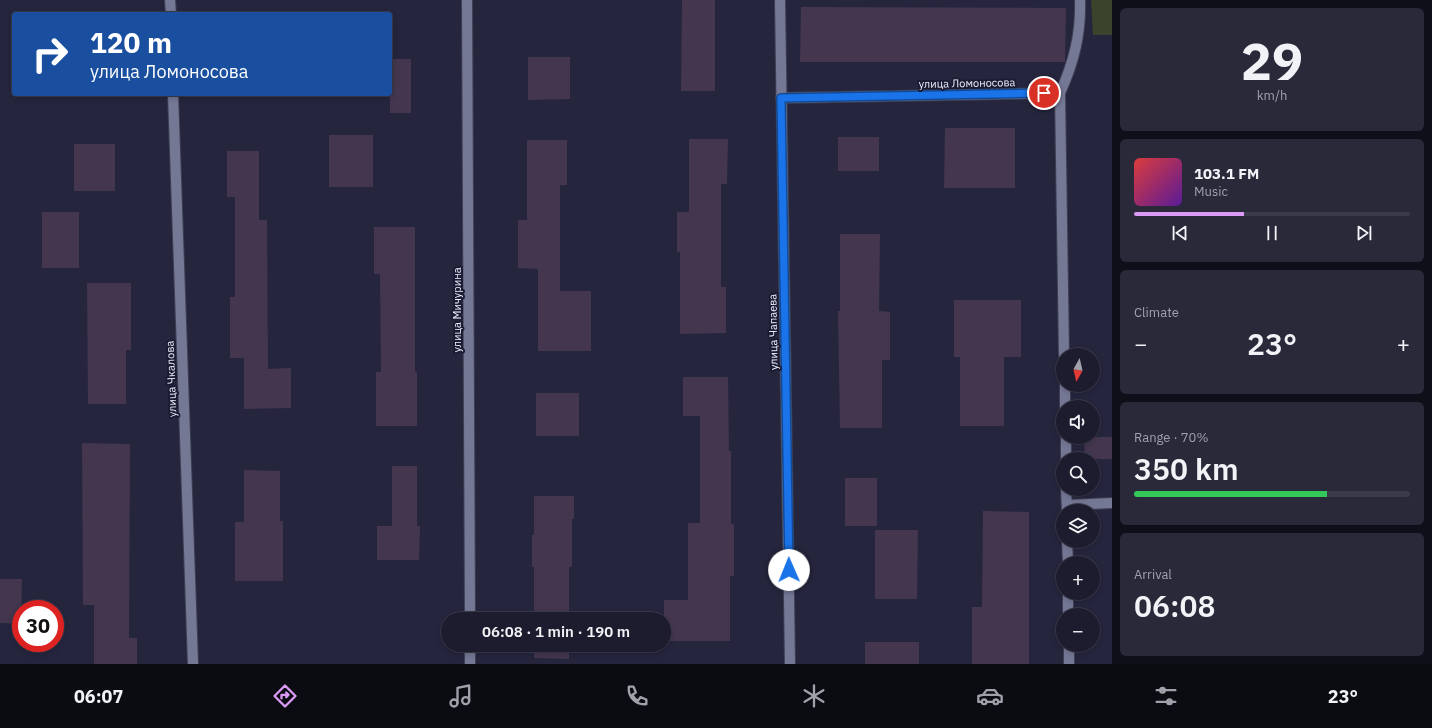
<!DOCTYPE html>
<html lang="en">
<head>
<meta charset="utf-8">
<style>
	:root { --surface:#1c1c2e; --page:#29293a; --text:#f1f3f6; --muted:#a0a1aa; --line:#3a3a4a; --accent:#da9af6 }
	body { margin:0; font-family:"IBM Plex Sans",sans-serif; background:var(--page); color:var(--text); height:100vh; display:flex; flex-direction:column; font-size:15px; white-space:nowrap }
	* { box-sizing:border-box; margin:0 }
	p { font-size:13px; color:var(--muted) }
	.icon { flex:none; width:22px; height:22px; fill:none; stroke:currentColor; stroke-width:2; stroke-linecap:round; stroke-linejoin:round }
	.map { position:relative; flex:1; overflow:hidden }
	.panel { display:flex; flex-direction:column; gap:8px; padding:8px; background:#0f0f19; width:320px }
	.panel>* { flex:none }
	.top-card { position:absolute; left:12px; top:12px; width:380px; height:84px; border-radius:4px; box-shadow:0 2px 6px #0003,0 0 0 1px var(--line); background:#1a4fa0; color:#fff; overflow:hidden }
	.needle { width:26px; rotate:188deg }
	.buttons { position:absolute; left:1056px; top:348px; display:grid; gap:8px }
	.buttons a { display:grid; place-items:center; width:44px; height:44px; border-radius:50%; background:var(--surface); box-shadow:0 2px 6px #0003,0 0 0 1px var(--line); font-size:20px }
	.speed { position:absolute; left:12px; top:600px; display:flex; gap:8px; font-size:20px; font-weight:700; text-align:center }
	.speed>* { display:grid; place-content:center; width:52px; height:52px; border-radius:50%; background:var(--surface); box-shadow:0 2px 6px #0003,0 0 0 1px var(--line); line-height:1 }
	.speed .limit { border:6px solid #d22; background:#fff; color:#111 }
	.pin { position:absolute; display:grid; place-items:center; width:34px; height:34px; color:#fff; margin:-17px; border:2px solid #fff; border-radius:50%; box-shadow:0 1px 4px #0007 }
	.me { position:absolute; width:44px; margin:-22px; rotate:359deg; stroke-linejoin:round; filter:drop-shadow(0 0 3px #0008) }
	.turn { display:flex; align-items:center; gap:14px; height:84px; padding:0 12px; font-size:18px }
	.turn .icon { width:52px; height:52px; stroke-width:2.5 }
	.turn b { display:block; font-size:28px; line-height:34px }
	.big { font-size:30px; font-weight:600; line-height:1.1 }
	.panel .tile { flex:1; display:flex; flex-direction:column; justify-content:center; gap:6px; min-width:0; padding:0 14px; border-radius:6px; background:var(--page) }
	.panel .dial { align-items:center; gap:0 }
	.dial b { font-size:52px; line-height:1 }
	.song { display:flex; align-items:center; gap:12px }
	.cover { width:48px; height:48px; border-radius:6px; background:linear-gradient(135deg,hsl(0 70% 55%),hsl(270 70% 35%)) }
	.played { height:4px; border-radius:2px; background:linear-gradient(90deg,var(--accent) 40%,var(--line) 40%) }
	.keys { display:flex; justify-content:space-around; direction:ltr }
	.heat { display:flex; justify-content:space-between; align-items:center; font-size:22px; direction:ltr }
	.charge { height:6px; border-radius:3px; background:linear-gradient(90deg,#34c759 70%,var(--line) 0) }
	.trip { position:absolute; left:441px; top:612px; width:230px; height:40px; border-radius:20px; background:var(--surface); box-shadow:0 2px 6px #0003,0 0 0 1px var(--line); font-weight:600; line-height:40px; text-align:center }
	.menu { display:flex; height:64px; justify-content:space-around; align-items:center; background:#0b0b12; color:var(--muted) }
	.menu .icon { width:28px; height:28px }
	.menu .current { color:var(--accent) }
	.menu b { font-size:18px; color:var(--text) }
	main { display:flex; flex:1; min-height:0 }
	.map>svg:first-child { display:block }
	.green { fill:#3c432d }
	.building { fill:#43364e }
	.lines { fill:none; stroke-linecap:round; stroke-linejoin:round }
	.minor-casing { stroke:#3f4054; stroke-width:12 }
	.minor { stroke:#757895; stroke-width:10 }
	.route-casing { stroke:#114b97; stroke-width:10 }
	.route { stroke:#1a73e8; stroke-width:7 }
	.labels { text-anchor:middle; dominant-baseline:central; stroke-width:4; stroke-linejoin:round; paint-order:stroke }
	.street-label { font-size:11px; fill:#eeeffc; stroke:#1b1c34 }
</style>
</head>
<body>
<main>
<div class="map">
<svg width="1112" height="664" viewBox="0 0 1112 664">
	<rect width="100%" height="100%" fill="#25263e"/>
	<path class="green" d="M 1091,0 L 1112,0 L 1112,35 L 1093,35 Z"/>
	<g class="building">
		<path d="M 682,0 L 715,0 L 715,91 L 681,91 Z"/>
		<path d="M 801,7 L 1066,8 L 1065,60 L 1065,62 L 800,62 Z"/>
		<path d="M 528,57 L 570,57 L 570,99 L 528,100 Z"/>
		<rect x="390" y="59" width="21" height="54"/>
		<path d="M 945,128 L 1015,128 L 1015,188 L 944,188 Z"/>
		<rect x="329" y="135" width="44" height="52"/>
		<rect x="838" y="137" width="41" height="34"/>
		<path d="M 689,139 L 728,139 L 727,184 L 721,184 L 721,287 L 726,287 L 726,333 L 680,334 L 680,252 L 677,252 L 677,212 L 689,212 Z"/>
		<path d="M 527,140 L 567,140 L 567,185 L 560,185 L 560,291 L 591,291 L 591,351 L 538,351 L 538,269 L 518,268 L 518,220 L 527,220 Z"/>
		<rect x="74" y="144" width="41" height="47"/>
		<path d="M 227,151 L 259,151 L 259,220 L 267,220 L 268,369 L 291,368 L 291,408 L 244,409 L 244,358 L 230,358 L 230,297 L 235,297 L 235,197 L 227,197 Z"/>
		<rect x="42" y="212" width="37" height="56"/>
		<path d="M 374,227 L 415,227 L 415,372 L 417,372 L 417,426 L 376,426 L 376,372 L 381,372 L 380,274 L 374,274 Z"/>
		<path d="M 840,234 L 880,234 L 879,311 L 890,312 L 890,360 L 882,360 L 882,428 L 840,428 L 838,311 L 840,311 Z"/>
		<path d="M 87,283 L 131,283 L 131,350 L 126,350 L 126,404 L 88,404 Z"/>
		<path d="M 954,300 L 1021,300 L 1021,357 L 1004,357 L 1004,426 L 960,426 L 960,357 L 954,357 Z"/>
		<path d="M 683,377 L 728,377 L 729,451 L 731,451 L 731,524 L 734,524 L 734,576 L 730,576 L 730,641 L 664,641 L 664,600 L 688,600 L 688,523 L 700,523 L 700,416 L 683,416 Z"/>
		<rect x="536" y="393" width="43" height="43"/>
		<path d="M 1084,437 L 1112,437 L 1112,459 L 1085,459 Z"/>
		<path d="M 82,443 L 130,444 L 129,638 L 137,638 L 137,664 L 94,664 L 94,605 L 83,605 Z"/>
		<path d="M 392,466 L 417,466 L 417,526 L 420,526 L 419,560 L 377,560 L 377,526 L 392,526 Z"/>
		<path d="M 244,470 L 280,471 L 280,521 L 283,521 L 283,581 L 235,581 L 235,522 L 244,522 Z"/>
		<rect x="845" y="478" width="32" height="48"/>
		<path d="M 534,496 L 574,496 L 574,519 L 572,519 L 572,567 L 569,567 L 569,619 L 534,619 L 534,567 L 532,567 L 532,535 L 534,535 Z"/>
		<path d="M 983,511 L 1029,512 L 1029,664 L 972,664 L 972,607 L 982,607 Z"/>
		<path d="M 875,530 L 918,530 L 917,599 L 875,599 Z"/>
		<path d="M 0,579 L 22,579 L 21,624 L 0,623 Z"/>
		<rect x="865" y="642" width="54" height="22"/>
		<path d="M 534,645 L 569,645 L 569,659 L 534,658 Z"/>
	</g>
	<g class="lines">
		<defs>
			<g id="minor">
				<path d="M 170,0 L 171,14"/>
				<path d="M 467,0 L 470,619"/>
				<path d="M 780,0 L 790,664"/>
				<path d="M 1060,93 C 1074,62 1081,34 1080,0"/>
				<path d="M 173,94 L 193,664"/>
				<path d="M 781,98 L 1060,93 L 1064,355"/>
				<path d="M 1065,385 L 1065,407"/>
				<path d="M 1066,437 L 1066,459"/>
				<path d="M 1066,489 L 1067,511"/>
				<path d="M 1067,505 L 1112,503"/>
				<path d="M 1067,541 L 1068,563"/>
				<path d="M 1068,593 L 1068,615"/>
				<path d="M 470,645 L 470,664"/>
				<path d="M 1069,645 L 1069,664"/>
			</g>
		</defs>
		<use href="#minor" class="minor-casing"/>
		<use href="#minor" class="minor"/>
	</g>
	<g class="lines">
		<defs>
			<path id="route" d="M 789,570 L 781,98 L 1044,93"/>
		</defs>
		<use href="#route" class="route-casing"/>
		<use href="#route" class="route"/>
	</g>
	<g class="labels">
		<g class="street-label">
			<text transform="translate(967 83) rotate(-1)">улица Ломоносова</text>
			<text transform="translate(457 310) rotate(-90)">улица Мичурина</text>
			<text transform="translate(773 332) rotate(-91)">улица Чапаева</text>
			<text transform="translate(171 379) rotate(-92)">улица Чкалова</text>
		</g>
	</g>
</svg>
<div class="buttons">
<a><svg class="needle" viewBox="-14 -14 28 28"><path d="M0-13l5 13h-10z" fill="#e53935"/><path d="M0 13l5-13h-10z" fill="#a0a1aa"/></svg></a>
<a><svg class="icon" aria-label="sound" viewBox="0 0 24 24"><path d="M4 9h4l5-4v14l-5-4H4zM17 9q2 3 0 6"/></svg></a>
<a><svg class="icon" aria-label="search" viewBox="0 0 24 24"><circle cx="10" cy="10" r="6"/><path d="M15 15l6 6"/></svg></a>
<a><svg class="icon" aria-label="layers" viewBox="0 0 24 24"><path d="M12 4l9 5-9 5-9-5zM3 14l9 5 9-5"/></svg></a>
<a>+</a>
<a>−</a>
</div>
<div class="speed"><div class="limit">30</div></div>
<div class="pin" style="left:1044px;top:93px;background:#d93025"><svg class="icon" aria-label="arrive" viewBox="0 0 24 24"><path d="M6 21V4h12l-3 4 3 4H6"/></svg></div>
<svg class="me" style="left:789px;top:570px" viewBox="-20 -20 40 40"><circle r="19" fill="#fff"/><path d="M0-13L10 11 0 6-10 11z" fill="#1a73e8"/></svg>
<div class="trip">06:08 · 1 min · 190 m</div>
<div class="top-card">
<div class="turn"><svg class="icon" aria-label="right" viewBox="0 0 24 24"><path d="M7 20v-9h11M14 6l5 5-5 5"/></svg><div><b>120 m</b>улица Ломоносова</div></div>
</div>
</div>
<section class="panel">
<div class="tile dial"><b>29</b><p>km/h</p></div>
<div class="tile">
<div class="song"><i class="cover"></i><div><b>103.1 FM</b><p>Music</p></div></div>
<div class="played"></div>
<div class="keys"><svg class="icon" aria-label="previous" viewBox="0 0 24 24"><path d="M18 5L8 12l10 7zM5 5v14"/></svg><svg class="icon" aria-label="pause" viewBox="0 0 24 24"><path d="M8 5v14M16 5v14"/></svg><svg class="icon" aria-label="next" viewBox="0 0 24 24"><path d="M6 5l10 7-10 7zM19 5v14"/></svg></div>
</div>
<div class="tile"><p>Climate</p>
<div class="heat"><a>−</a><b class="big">23°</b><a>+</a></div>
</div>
<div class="tile"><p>Range · 70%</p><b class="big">350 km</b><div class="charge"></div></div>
<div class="tile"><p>Arrival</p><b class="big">06:08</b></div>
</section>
</main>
<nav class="menu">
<b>06:07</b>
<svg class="icon current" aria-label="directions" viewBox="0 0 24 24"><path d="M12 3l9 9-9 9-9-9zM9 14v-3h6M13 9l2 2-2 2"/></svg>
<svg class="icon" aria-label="music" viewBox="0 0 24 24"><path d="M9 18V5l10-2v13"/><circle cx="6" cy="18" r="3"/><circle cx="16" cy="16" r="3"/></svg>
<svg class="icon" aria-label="phone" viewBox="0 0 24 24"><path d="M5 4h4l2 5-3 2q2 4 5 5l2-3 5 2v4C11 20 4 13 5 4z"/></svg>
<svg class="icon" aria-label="climate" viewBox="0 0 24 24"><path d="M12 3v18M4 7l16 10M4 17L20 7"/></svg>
<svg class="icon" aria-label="car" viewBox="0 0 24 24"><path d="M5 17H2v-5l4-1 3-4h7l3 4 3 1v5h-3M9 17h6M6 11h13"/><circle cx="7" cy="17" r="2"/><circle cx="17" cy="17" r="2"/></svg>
<svg class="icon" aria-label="filters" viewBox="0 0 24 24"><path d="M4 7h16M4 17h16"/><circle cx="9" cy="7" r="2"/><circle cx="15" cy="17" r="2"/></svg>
<b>23°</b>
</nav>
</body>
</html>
